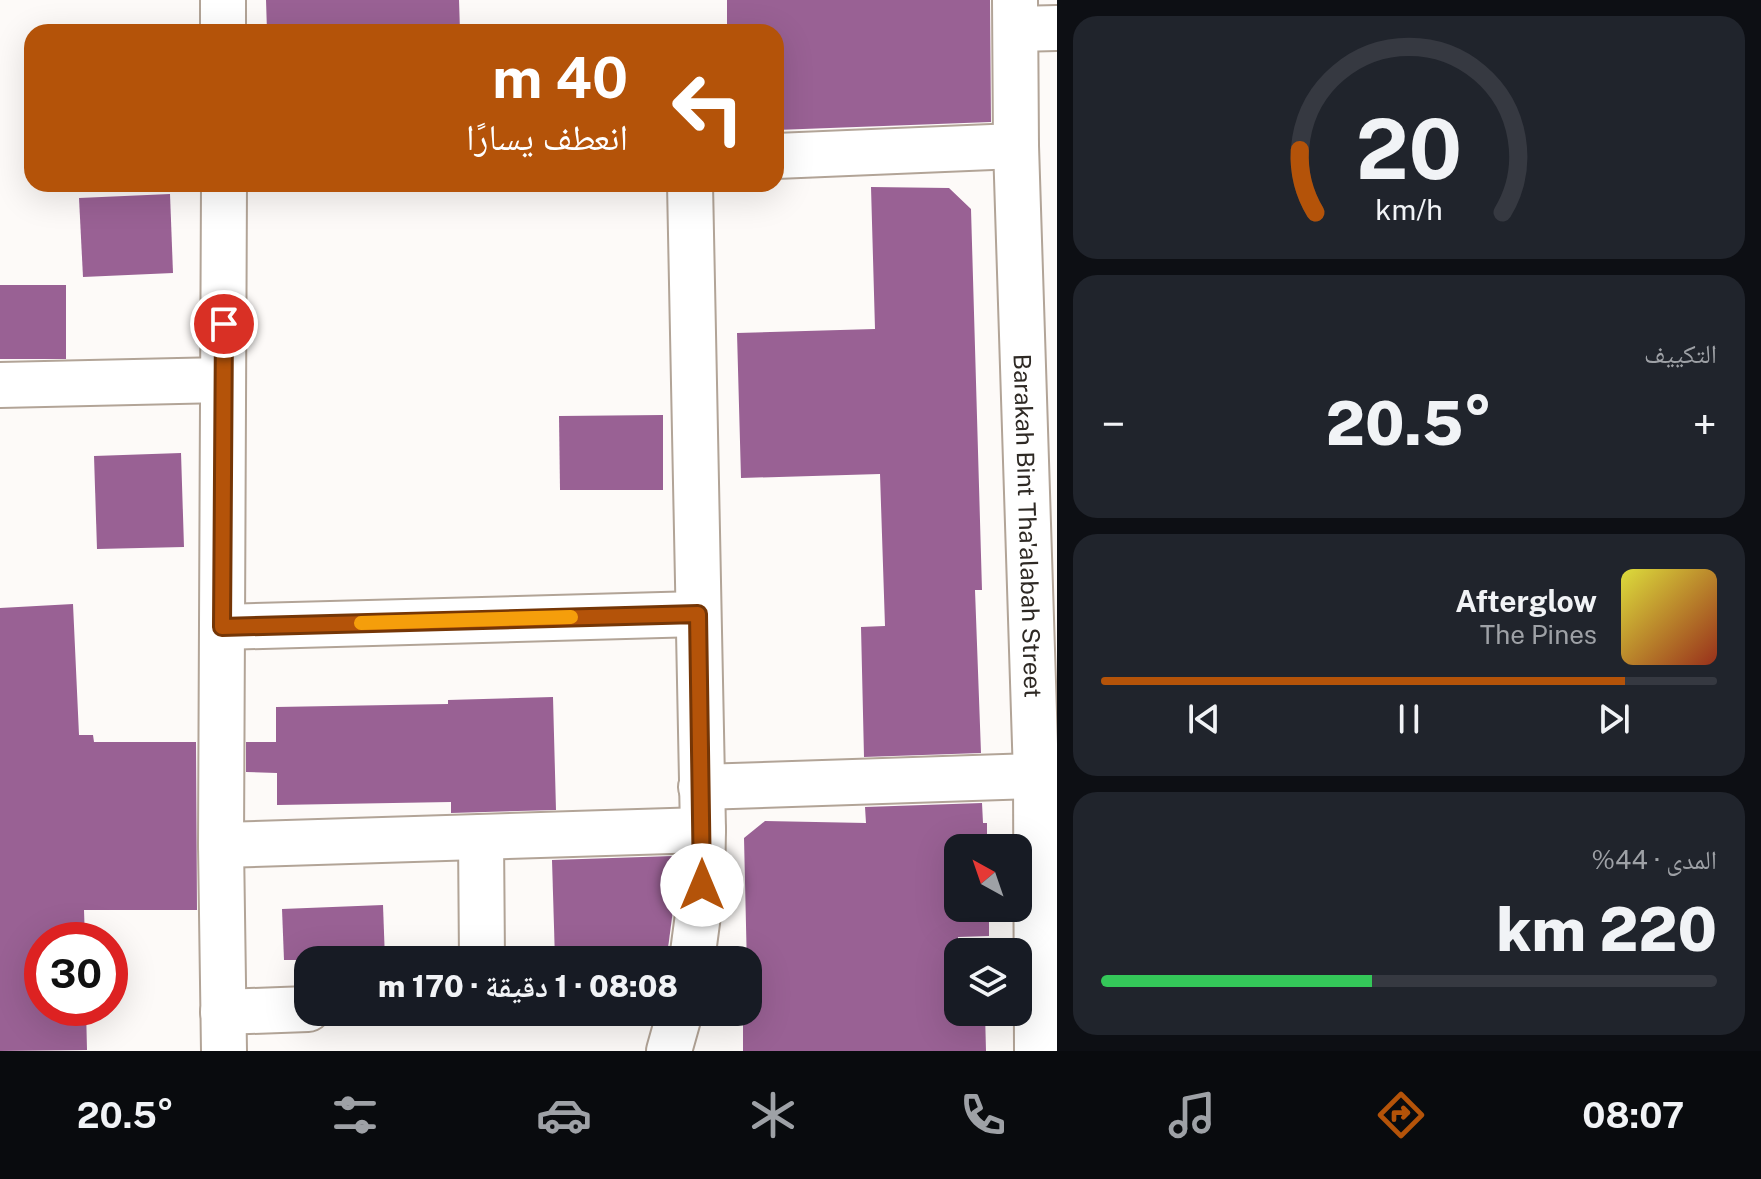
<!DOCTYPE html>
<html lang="ar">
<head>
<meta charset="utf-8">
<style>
	:root { --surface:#171b24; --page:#20242c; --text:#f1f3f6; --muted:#9ea1a6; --line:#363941; --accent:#b45309 }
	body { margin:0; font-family:"Public Sans","Noto Naskh Arabic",sans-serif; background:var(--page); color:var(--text); direction:rtl; height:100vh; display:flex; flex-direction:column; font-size:30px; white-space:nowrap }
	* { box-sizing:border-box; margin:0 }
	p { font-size:26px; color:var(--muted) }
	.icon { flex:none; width:44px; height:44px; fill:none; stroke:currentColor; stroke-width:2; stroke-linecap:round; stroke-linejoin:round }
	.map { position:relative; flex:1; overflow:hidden; direction:ltr }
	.panel { display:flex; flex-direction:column; gap:16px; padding:16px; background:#0d0f14; width:704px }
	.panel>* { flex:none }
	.top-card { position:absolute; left:24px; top:24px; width:760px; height:168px; border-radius:24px; box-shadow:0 8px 32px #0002; direction:rtl; background:#b45309; color:#fff; overflow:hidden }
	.needle { width:52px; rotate:320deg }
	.fabs { position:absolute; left:944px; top:834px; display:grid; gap:16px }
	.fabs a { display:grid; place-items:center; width:88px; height:88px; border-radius:16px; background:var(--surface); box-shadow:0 8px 32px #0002; font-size:40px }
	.speed { position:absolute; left:24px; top:922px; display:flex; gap:16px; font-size:40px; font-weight:700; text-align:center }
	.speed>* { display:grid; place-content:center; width:104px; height:104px; border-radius:50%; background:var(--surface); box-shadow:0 8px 32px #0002; line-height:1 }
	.speed .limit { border:12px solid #d22; background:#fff; color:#111 }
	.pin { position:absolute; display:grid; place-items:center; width:68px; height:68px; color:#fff; margin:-34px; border:4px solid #fff; border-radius:50%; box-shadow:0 2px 8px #0007 }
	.me { position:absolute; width:88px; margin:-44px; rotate:0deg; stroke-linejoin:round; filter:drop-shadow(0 0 6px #0008) }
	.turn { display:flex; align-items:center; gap:28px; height:168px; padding:0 24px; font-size:36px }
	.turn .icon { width:104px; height:104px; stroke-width:2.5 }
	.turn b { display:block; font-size:56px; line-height:68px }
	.big { font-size:60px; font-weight:800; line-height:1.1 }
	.panel .tile { flex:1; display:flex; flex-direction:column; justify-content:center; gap:12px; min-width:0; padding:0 28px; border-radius:24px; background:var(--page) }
	.panel .dial { align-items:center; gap:0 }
	.dial svg { height:208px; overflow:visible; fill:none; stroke:var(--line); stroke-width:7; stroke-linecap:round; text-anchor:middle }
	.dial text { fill:var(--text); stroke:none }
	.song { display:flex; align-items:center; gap:24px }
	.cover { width:96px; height:96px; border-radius:12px; background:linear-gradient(135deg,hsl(60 70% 55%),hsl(10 70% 35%)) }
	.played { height:8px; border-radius:4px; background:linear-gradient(90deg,var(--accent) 85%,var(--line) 85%) }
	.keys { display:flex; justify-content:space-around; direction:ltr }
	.heat { display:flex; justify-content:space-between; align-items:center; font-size:44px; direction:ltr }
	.charge { height:12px; border-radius:6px; background:linear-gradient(90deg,#34c759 44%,var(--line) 0) }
	.trip { position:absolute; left:294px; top:946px; width:468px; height:80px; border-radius:24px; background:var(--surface); box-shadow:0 8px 32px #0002; font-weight:800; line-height:80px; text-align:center; direction:rtl }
	.tab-bar { display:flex; height:128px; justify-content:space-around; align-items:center; background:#090b0e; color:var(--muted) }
	.tab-bar .icon { width:56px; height:56px }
	.tab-bar .current { color:var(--accent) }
	.tab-bar b { font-size:36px; color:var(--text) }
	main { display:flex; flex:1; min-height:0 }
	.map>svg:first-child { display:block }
	.building { fill:#996194 }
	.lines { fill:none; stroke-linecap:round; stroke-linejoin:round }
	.minor-casing { stroke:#b2a497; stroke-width:48 }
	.minor { stroke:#fff; stroke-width:44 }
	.route-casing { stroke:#753606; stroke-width:20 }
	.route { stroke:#b45309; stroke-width:14 }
	.slow { stroke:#f59e0b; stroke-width:14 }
	.labels { text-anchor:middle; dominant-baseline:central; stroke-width:7; stroke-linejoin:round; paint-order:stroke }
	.street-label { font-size:24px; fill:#2e2924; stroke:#fff }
</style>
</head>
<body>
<main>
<section class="panel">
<div class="tile dial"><svg viewBox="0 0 100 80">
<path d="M14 69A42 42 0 1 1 86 69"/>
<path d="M14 69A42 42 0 0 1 8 45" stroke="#b45309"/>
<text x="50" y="56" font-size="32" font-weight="700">20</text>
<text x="50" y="72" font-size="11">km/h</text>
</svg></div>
<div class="tile"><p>التكييف</p>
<div class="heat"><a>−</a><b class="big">20.5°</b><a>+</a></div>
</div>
<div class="tile">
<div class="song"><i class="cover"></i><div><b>Afterglow</b><p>The Pines</p></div></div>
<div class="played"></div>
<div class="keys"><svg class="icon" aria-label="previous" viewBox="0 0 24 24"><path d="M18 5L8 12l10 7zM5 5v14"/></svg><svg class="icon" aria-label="pause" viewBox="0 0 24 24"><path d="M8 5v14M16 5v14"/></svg><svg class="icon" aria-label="next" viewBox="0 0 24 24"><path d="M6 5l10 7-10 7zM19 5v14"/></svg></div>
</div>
<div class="tile"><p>المدى · 44%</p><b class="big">220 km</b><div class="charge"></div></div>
</section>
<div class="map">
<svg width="1057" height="1051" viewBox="0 0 1057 1051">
	<rect width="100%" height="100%" fill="#fdfaf8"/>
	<g class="building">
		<path d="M 266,0 L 459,0 L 460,32 L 267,32 Z"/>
		<path d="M 727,0 L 990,0 L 991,122 L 776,130 L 776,32 L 727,32 Z"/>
		<path d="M 871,187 L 949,188 L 971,209 L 982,590 L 975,590 L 981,753 L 864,757 L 861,627 L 885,626 L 880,474 L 741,478 L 737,333 L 875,329 Z"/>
		<path d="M 170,194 L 173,273 L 83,277 L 79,198 Z"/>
		<rect x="0" y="285" width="66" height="74"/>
		<path d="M 663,415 L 663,490 L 560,490 L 559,416 Z"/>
		<path d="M 181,453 L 184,547 L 97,549 L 94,456 Z"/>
		<path d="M 73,604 L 79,735 L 93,735 L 94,742 L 196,742 L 197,910 L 84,910 L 85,940 L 42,940 L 42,1008 L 86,1008 L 87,1050 L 0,1051 L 0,608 Z"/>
		<path d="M 553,697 L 556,810 L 451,813 L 451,802 L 277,805 L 277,773 L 246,772 L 246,742 L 276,742 L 276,707 L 448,704 L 448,700 Z"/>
		<path d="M 982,803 L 983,823 L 987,823 L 987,848 L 958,848 L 958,908 L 989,908 L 989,936 L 958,937 L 958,1012 L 985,1012 L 986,1051 L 743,1051 L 743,1012 L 748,1012 L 744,838 L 765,821 L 866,823 L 865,807 Z"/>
		<path d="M 673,856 L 675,895 L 668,948 L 656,960 L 555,960 L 552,860 Z"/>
		<path d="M 383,905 L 385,960 L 284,960 L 282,909 Z"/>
	</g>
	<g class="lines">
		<defs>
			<g id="minor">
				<path d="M 223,0 L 223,32"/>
				<path id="s1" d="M 1015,0 L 1016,146 L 1036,776 L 1037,1051"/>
				<path d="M 1016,29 L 1057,28"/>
				<path d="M 776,156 L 1016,146"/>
				<path d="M 224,184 L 221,845 L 224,1051"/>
				<path d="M 690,184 L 703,830 L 702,885 L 692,960"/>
				<path d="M 0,385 L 223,380"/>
				<path d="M 222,627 L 698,614"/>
				<path d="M 701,787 L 1036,776"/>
				<path d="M 481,837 L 482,960"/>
				<path d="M 221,845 L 703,830"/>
				<path d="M 223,1012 L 308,1009"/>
				<path d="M 669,1051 L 680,1012"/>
			</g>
		</defs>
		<use href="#minor" class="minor-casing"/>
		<use href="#minor" class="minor"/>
	</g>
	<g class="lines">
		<defs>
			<path id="route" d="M 224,324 L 222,627 L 698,614 L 702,885"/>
		</defs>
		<use href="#route" class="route-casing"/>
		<use href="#route" class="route"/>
		<path class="slow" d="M 361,623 L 571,617"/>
	</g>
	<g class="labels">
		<g class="street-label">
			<text stroke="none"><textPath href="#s1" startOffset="526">Barakah Bint Tha'alabah Street</textPath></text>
		</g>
	</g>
</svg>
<div class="fabs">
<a><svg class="needle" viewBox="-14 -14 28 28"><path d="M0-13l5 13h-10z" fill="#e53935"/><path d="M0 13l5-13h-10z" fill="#9ea1a6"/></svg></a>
<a><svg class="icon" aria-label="layers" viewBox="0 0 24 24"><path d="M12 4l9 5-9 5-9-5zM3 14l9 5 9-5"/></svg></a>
</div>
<div class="speed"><div class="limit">30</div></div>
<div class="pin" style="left:224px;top:324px;background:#d93025"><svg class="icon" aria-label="arrive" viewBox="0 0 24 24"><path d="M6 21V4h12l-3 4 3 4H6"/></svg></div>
<svg class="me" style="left:702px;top:885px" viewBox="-20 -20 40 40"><circle r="19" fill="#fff"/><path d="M0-13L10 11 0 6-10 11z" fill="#b45309"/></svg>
<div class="trip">08:08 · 1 دقيقة · 170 m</div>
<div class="top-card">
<div class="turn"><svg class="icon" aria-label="left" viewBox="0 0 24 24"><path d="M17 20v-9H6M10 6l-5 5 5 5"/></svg><div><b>40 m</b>انعطف يسارًا</div></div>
</div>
</div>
</main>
<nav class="tab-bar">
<b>08:07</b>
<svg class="icon current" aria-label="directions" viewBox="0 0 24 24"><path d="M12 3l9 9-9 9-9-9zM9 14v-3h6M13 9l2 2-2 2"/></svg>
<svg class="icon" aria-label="music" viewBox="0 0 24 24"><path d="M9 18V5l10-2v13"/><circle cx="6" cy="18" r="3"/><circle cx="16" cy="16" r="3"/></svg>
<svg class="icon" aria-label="phone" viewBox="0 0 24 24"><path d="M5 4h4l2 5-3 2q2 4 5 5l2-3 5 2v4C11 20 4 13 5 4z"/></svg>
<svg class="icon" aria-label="climate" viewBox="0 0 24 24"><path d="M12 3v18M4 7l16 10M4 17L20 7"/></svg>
<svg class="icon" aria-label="car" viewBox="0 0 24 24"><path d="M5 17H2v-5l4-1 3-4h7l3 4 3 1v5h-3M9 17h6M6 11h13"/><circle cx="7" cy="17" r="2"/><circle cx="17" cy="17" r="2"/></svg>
<svg class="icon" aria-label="filters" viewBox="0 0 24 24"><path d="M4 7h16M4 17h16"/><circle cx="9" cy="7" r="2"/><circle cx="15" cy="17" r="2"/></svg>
<b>20.5°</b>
</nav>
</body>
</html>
